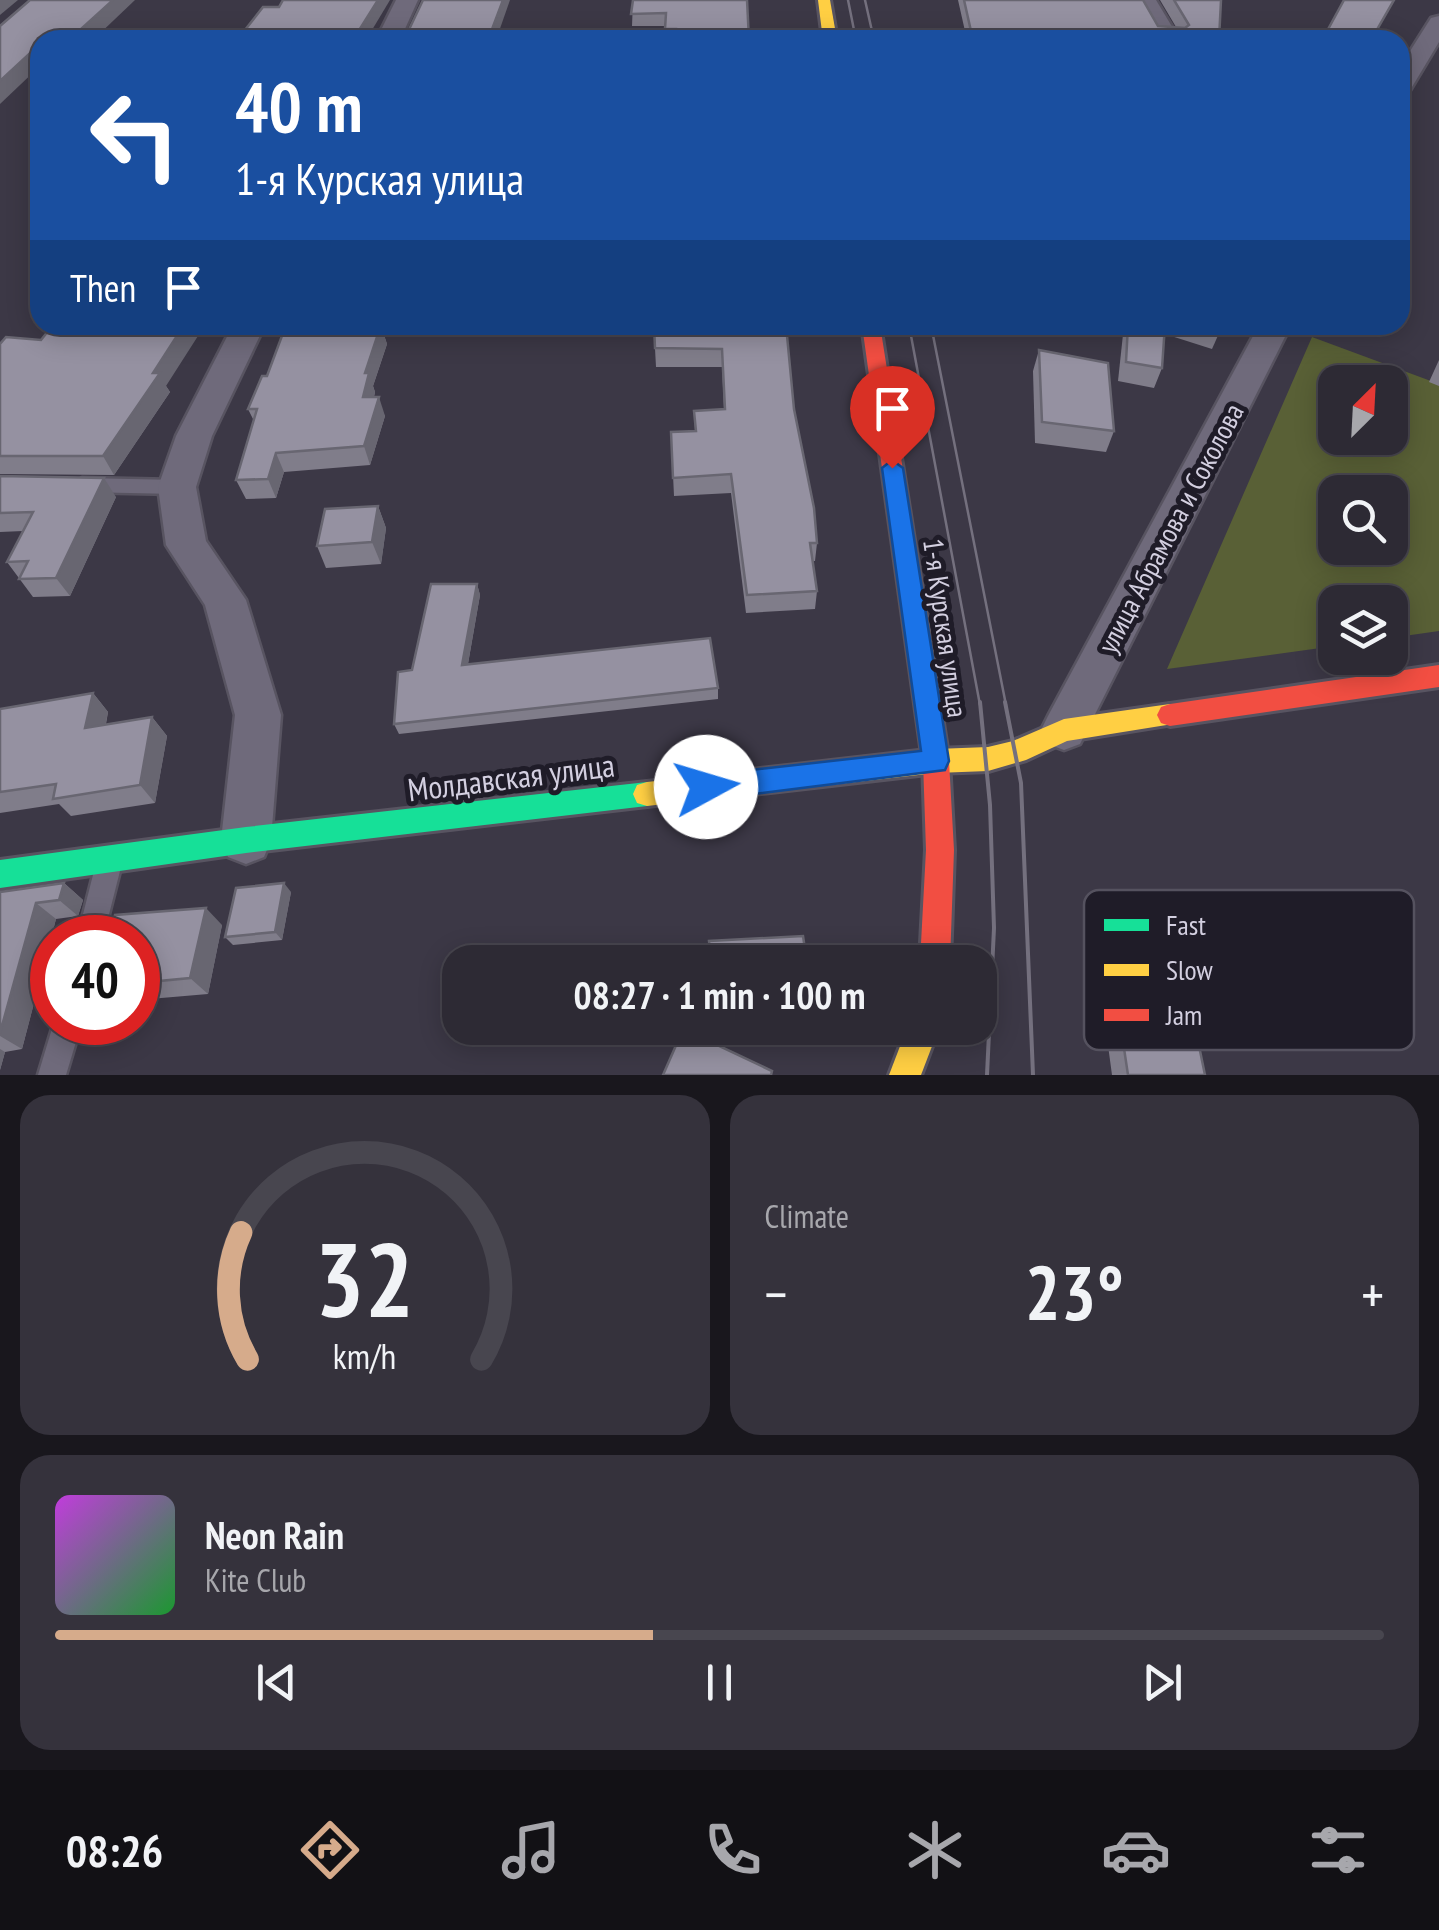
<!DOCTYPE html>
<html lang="en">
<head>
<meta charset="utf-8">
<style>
	:root { --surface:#2d2a34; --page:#35323c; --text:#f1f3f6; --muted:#a7a7ac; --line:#48464f; --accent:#d6ab8b }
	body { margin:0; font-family:"PT Sans Narrow",sans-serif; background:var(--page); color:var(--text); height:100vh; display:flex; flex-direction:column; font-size:38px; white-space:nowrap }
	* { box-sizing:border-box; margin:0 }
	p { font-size:32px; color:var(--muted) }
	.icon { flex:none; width:55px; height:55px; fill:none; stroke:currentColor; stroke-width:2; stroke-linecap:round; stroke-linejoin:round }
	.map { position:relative; height:1075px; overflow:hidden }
	.side { display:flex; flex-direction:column; gap:20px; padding:20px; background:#19171d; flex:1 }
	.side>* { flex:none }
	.guide { position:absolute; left:30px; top:30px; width:1380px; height:305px; border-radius:30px; box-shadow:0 5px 25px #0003,0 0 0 2px var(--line); background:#1a4fa0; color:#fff; overflow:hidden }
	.needle { width:65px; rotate:24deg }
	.tools { position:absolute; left:1318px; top:365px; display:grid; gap:20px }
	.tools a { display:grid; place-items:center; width:90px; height:90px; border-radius:20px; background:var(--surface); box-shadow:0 5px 25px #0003,0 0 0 2px var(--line); font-size:50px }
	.speed { position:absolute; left:30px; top:915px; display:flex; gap:20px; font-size:50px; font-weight:700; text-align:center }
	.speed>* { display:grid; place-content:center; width:130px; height:130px; border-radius:50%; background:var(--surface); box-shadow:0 5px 25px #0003,0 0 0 2px var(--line); line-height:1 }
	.speed .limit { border:15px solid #d22; background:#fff; color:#111 }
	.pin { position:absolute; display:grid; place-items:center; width:85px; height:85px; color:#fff; margin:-102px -42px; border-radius:50% 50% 50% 0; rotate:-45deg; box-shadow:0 0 10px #0007 }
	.pin .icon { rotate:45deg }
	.me { position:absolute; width:110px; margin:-55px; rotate:84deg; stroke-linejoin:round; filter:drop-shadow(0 0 8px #0008) }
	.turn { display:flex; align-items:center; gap:35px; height:210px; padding:0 40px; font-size:45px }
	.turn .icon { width:130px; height:130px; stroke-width:2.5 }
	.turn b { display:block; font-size:70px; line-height:85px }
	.then { display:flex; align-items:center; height:95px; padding:0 40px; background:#0003; gap:20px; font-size:38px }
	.big { font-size:75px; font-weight:800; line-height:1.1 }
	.side .widget { flex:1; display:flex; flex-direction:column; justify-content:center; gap:15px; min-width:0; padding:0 35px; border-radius:30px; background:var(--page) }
	.side .dial { align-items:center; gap:0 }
	.dial svg { height:260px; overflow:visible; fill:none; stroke:var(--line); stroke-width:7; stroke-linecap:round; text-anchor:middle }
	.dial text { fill:var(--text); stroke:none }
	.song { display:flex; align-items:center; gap:30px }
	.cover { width:120px; height:120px; border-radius:15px; background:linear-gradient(135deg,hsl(290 70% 55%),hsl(130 70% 35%)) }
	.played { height:10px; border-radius:5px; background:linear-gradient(90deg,var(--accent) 45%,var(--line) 45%) }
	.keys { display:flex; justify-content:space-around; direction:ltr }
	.heat { display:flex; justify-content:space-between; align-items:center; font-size:55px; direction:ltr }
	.side .tiles { flex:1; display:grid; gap:20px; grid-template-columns:1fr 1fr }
	.widget:last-child { grid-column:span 2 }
	.trip { position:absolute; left:442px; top:945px; width:555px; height:100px; border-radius:30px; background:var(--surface); box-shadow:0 5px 25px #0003,0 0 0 2px var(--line); font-weight:800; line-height:100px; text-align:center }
	.menu { display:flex; height:160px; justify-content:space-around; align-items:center; background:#121115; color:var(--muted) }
	.menu .icon { width:70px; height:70px }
	.menu .current { color:var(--accent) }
	.menu b { font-size:45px; color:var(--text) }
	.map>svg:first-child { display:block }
	.green { fill:#596036; fill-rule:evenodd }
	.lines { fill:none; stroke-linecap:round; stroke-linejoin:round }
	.lane-casing { stroke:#585461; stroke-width:5 }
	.street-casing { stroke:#585461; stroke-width:5 }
	.fast-casing { stroke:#585461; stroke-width:6 }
	.slow-casing { stroke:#585461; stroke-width:6 }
	.jam-casing { stroke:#585461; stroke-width:6 }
	.lane { fill:#6f6a7b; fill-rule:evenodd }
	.street { fill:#6f6a7b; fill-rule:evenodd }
	.fast { fill:#16e098; fill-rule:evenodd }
	.slow { fill:#ffcf43; fill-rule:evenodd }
	.jam { fill:#f24e42; fill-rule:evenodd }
	.tram-far1 { stroke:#74707e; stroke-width:2.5 }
	.tram { stroke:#74707e; stroke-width:4 }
	.wall { fill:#807d8a }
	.shaded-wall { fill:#686671 }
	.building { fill:#9591a1; stroke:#686671; stroke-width:2.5 }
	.route { fill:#1a73e8; stroke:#114b97; stroke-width:2.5 }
	.labels { text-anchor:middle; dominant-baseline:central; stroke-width:10; stroke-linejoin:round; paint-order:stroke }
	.street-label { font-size:28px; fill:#d3cfe0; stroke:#1f1c28 }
	.near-street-label { font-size:32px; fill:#d3cfe0; stroke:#1f1c28 }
	.key { fill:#1f1c28; stroke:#55525f; stroke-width:2.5 }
	.key-label { font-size:28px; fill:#d3cfe0 }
</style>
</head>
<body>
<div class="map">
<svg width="1439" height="1075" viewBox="0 0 1439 1075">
	<rect width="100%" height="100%" fill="#3c3846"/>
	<path class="green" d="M 1312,337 L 1439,384 L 1439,631 L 1390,638 L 1390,602 L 1335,602 L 1335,646 L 1167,669 ZM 1335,382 L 1390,382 L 1390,438 L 1335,438 ZM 1335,492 L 1390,492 L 1390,548 L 1335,548 Z"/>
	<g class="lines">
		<defs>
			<g id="lane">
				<path d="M 82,478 L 177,480 L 187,487 L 177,494 L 82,492 L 72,485 Z"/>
				<path d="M 107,859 L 116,862 L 120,871 L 103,938 L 77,938 L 94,871 L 98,862 Z"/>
				<path d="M 54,1022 L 82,1022 L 66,1075 L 38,1075 Z"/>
			</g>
			<g id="street">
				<path d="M 396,0 L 418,0 L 400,40 L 376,40 Z"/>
				<path d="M 1134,0 L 1156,0 L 1180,40 L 1156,40 Z"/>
				<path d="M 1439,16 L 1439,42 L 1409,92 L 1400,95 L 1400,67 L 1431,18 Z"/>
				<path d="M 233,325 L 265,325 L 212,436 L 196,487 L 206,541 L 246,600 L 281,715 L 271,840 L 264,857 L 246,864 L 228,857 L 221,840 L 235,715 L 205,605 L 166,545 L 158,487 L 176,436 Z"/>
				<path d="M 1259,325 L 1291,325 L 1080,744 L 1064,750 L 1048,744 L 1041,730 L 1048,716 Z"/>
			</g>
			<path id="fast" d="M 647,782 L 657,785 L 661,794 L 657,803 L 647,806 L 246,853 L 0,888 L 0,860 L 246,827 Z"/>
			<g id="slow">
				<path d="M 818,0 L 830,0 L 837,40 L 823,40 Z"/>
				<path d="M 1170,704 L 1179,707 L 1183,715 L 1179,723 L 1067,741 L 1026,760 L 988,771 L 936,773 L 647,806 L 637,803 L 633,794 L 637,785 L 647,782 L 936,749 L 988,747 L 1013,741 L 1064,719 Z"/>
				<path d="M 907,1028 L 939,1028 L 921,1075 L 889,1075 Z"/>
			</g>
			<g id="jam">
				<path d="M 862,325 L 880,325 L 949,761 L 954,850 L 950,962 L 920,962 L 926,850 L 923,761 Z"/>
				<path d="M 1439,665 L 1439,687 L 1170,726 L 1161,723 L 1157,715 L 1161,707 L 1170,704 Z"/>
			</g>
		</defs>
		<use href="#lane" class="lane-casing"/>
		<use href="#street" class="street-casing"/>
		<use href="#fast" class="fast-casing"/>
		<use href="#slow" class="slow-casing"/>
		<use href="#jam" class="jam-casing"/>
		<use href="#lane" class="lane"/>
		<use href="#street" class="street"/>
		<use href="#fast" class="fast"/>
		<use href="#slow" class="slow"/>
		<use href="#jam" class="jam"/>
		<g class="tram-far1">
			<path d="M 848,0 L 856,40"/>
			<path d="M 865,0 L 874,40"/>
			<path d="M 909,325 L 980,705"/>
			<path d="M 931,325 L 1006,705"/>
		</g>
		<g class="tram">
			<path d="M 980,702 L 990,805 L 994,928 L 987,1075"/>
			<path d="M 1005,702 L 1021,783 L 1033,1075"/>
		</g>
	</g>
	<g class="wall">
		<path d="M 633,0 L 749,40 L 666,40 L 665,26 L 632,26 Z"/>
		<path d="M 958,0 L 1143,0 L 1158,26 L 1176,27 L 1160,0 L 1221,0 L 1219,40 L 967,40 Z"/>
		<path d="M 387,325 L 384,335 L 387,344 L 373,386 L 375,392 L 374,397 L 385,416 L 370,465 L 284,472 L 276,498 L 246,499 L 236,480 L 254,421 L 248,409 L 267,376 Z"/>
		<path d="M 618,325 L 786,325 L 794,409 L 817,543 L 815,561 L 813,561 L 817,591 L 815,609 L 746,613 L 731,493 L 674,496 L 671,432 L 695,431 L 694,411 L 724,409 L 722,367 L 656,367 L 654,330 L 618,330 Z"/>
		<path d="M 1124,325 L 1165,325 L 1162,368 L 1154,388 L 1118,381 Z"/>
		<path d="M 1167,325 L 1220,325 L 1220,331 L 1212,349 L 1168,335 Z"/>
		<path d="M 0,344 L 166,386 L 170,392 L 114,475 L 0,474 Z"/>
		<path d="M 1039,350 L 1114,431 L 1106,452 L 1035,443 L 1033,371 Z"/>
		<path d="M 1439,360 L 1439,386 L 1429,382 Z"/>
		<path d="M 0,476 L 116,497 L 70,596 L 33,597 L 7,562 L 23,531 L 0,532 Z"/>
		<path d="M 378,506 L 386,528 L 381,564 L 326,568 L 317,546 Z"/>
		<path d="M 477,584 L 480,595 L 468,664 L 718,688 L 718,699 L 399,734 L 394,724 L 412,670 Z"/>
		<path d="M 93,693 L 108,712 L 106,724 L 152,717 L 167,736 L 155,803 L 71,816 L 59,804 L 0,813 L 0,709 Z"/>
		<path d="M 64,883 L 83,900 L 78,916 L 56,919 L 22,1049 L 5,1052 L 0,1070 L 0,892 Z"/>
		<path d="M 291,892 L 282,940 L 233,945 L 225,937 Z"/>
		<path d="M 222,925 L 208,994 L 138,1000 L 138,938 Z"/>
		<path d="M 1101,930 L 1242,1014 L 1225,1028 L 1195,1027 L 1205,1075 L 1112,1075 L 1105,1023 L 1089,946 Z"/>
	</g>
	<g class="shaded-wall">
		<path d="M 0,0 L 18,0 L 0,15 Z"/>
		<path d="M 113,0 L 135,0 L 93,40 L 69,40 Z"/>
		<path d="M 378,0 L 390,0 L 366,40 L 353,40 Z"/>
		<path d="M 503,0 L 510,0 L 496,40 L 488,40 Z"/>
		<path d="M 40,44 L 40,66 L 0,104 L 0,81 Z"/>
		<path d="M 184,325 L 205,325 L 166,386 L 170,392 L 114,475 L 103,456 L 153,373 Z"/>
		<path d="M 376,325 L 387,325 L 384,335 L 387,344 L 373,386 L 375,392 L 369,416 L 363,397 L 365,373 Z"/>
		<path d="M 379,397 L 385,416 L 370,465 L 364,446 Z"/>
		<path d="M 276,453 L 284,472 L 276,498 L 268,479 Z"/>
		<path d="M 104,478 L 116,497 L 70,596 L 56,578 Z"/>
		<path d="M 378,506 L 386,528 L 381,564 L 372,542 Z"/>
		<path d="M 477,584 L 480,595 L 466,675 L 462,665 Z"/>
		<path d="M 93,693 L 108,712 L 101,747 L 85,728 Z"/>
		<path d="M 152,717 L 167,736 L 155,803 L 140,785 Z"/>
		<path d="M 64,883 L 83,900 L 78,916 L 59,900 Z"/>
		<path d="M 284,883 L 291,892 L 282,940 L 275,932 Z"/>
		<path d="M 36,903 L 56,919 L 22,1049 L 0,1036 L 0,1033 Z"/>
		<path d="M 206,908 L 222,925 L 208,994 L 190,978 Z"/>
		<path d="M 0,1049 L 5,1052 L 0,1070 Z"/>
	</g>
	<g class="building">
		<path d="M 30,0 L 113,0 L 69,40 L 40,40 L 40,44 L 0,81 L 0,26 Z"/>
		<path d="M 283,0 L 378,0 L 353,40 L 219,40 L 222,35 L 241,35 L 263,7 L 279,7 Z"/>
		<path d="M 423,0 L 503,0 L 488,40 L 404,40 Z"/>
		<path d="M 633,0 L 747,0 L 749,40 L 675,40 L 676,29 L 665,29 L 666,13 L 631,14 Z"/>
		<path d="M 964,0 L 1143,0 L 1158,26 L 1185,28 L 1189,25 L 1174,0 L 1221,0 L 1219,40 L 973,40 Z"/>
		<path d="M 1344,0 L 1394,0 L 1371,40 L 1326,40 L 1326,33 Z"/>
		<path d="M 53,325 L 184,325 L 153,373 L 160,373 L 103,456 L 0,456 L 0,344 L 6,337 L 41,340 Z"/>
		<path d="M 286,325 L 381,325 L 365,373 L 369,373 L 363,397 L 379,397 L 364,446 L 276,453 L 268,479 L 236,480 L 257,409 L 248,409 L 262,376 L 267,376 Z"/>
		<path d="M 654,325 L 786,325 L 794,409 L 814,508 L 817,543 L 810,543 L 817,591 L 747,595 L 731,474 L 673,478 L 671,432 L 696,431 L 694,411 L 725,409 L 722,349 L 655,348 Z"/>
		<path d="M 1128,325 L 1165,325 L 1162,368 L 1126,362 Z"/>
		<path d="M 1202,325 L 1220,325 L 1220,331 Z"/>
		<path d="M 1039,350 L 1108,363 L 1114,431 L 1042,422 Z"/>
		<path d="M 0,476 L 104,478 L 56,578 L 19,579 L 28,561 L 7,562 L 33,512 L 0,513 Z"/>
		<path d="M 378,506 L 372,542 L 317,546 L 325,509 Z"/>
		<path d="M 431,584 L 477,584 L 462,665 L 710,638 L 718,688 L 394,724 L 398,672 L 412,670 Z"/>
		<path d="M 93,693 L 85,728 L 152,717 L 140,785 L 53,799 L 56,784 L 0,792 L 0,709 Z"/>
		<path d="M 64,883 L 59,900 L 36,903 L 0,1033 L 0,892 Z"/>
		<path d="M 284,883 L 275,932 L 225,937 L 236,888 Z"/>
		<path d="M 206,908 L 190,978 L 138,983 L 138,938 L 109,938 L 115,915 Z"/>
		<path d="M 1101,930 L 1221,935 L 1242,1014 L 1192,1012 L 1205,1075 L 1128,1075 L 1118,1008 Z"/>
		<path d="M 803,936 L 807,962 L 711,962 L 709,941 Z"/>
		<path d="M 681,1034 L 694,1034 L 772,1071 L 771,1075 L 663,1075 Z"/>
	</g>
	<path class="route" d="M 892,460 L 903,468 L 949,761 L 945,770 L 706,800 L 696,796 L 692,787 L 696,778 L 706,775 L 921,751 L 882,468 Z"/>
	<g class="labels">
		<g class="street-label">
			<text transform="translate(1170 528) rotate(-62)">улица Абрамова и Соколова</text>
			<text transform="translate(946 628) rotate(82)">1-я Курская улица</text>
		</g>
		<g class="near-street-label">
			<text transform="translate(511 777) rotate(-7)">Молдавская улица</text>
		</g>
	</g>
	<rect x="1084" y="890" width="330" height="160" rx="15" class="key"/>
	<rect x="1104" y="919" width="45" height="12" fill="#16e098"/>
	<rect x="1104" y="964" width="45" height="12" fill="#ffcf43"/>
	<rect x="1104" y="1009" width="45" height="12" fill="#f24e42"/>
	<g class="key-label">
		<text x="1166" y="935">Fast</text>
		<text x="1166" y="980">Slow</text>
		<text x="1166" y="1025">Jam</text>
	</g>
</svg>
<div class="tools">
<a><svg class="needle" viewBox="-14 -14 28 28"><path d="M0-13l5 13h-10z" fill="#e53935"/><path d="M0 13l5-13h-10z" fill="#a7a7ac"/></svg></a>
<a><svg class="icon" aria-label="search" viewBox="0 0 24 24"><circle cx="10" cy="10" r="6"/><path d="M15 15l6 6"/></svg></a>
<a><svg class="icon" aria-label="layers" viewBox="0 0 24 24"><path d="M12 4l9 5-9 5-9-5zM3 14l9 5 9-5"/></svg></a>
</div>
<div class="speed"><div class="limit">40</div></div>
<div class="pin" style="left:892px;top:468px;background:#d93025"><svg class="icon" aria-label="arrive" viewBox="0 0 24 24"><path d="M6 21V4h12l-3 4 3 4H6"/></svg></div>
<svg class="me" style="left:706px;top:787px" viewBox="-20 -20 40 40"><circle r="19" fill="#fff"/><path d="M0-13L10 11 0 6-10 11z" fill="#1a73e8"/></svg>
<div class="trip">08:27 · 1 min · 100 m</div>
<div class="guide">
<div class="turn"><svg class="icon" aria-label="left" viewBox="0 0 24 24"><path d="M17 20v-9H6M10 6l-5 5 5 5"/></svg><div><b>40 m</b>1-я Курская улица</div></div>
<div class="then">Then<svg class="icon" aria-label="arrive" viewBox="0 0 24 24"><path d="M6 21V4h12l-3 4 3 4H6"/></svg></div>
</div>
</div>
<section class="side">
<div class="tiles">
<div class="widget dial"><svg viewBox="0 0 100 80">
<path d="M14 69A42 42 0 1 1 86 69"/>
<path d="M14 69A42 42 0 0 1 12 30" stroke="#d6ab8b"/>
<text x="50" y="56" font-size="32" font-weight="700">32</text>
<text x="50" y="72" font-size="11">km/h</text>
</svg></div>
<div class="widget"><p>Climate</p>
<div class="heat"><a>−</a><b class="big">23°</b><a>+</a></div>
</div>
<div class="widget">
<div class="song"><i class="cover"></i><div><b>Neon Rain</b><p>Kite Club</p></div></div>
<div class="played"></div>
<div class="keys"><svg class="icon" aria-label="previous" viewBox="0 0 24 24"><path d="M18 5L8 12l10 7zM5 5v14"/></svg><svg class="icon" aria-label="pause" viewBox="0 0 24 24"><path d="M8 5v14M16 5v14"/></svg><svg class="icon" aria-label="next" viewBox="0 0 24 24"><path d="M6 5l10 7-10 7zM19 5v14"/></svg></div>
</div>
</div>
</section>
<nav class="menu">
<b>08:26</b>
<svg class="icon current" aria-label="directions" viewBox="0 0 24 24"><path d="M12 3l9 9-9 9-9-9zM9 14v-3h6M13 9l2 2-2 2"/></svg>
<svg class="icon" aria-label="music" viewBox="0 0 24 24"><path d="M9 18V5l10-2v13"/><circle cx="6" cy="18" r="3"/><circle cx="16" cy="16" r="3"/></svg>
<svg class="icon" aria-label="phone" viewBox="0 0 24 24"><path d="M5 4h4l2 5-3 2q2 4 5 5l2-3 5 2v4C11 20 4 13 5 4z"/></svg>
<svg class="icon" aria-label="climate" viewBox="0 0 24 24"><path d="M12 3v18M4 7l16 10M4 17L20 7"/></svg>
<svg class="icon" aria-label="car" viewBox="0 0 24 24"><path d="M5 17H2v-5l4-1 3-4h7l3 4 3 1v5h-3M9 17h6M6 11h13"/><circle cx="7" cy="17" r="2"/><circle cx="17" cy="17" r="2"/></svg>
<svg class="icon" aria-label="filters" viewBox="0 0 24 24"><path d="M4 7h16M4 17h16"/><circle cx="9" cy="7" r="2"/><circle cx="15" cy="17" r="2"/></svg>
</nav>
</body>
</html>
